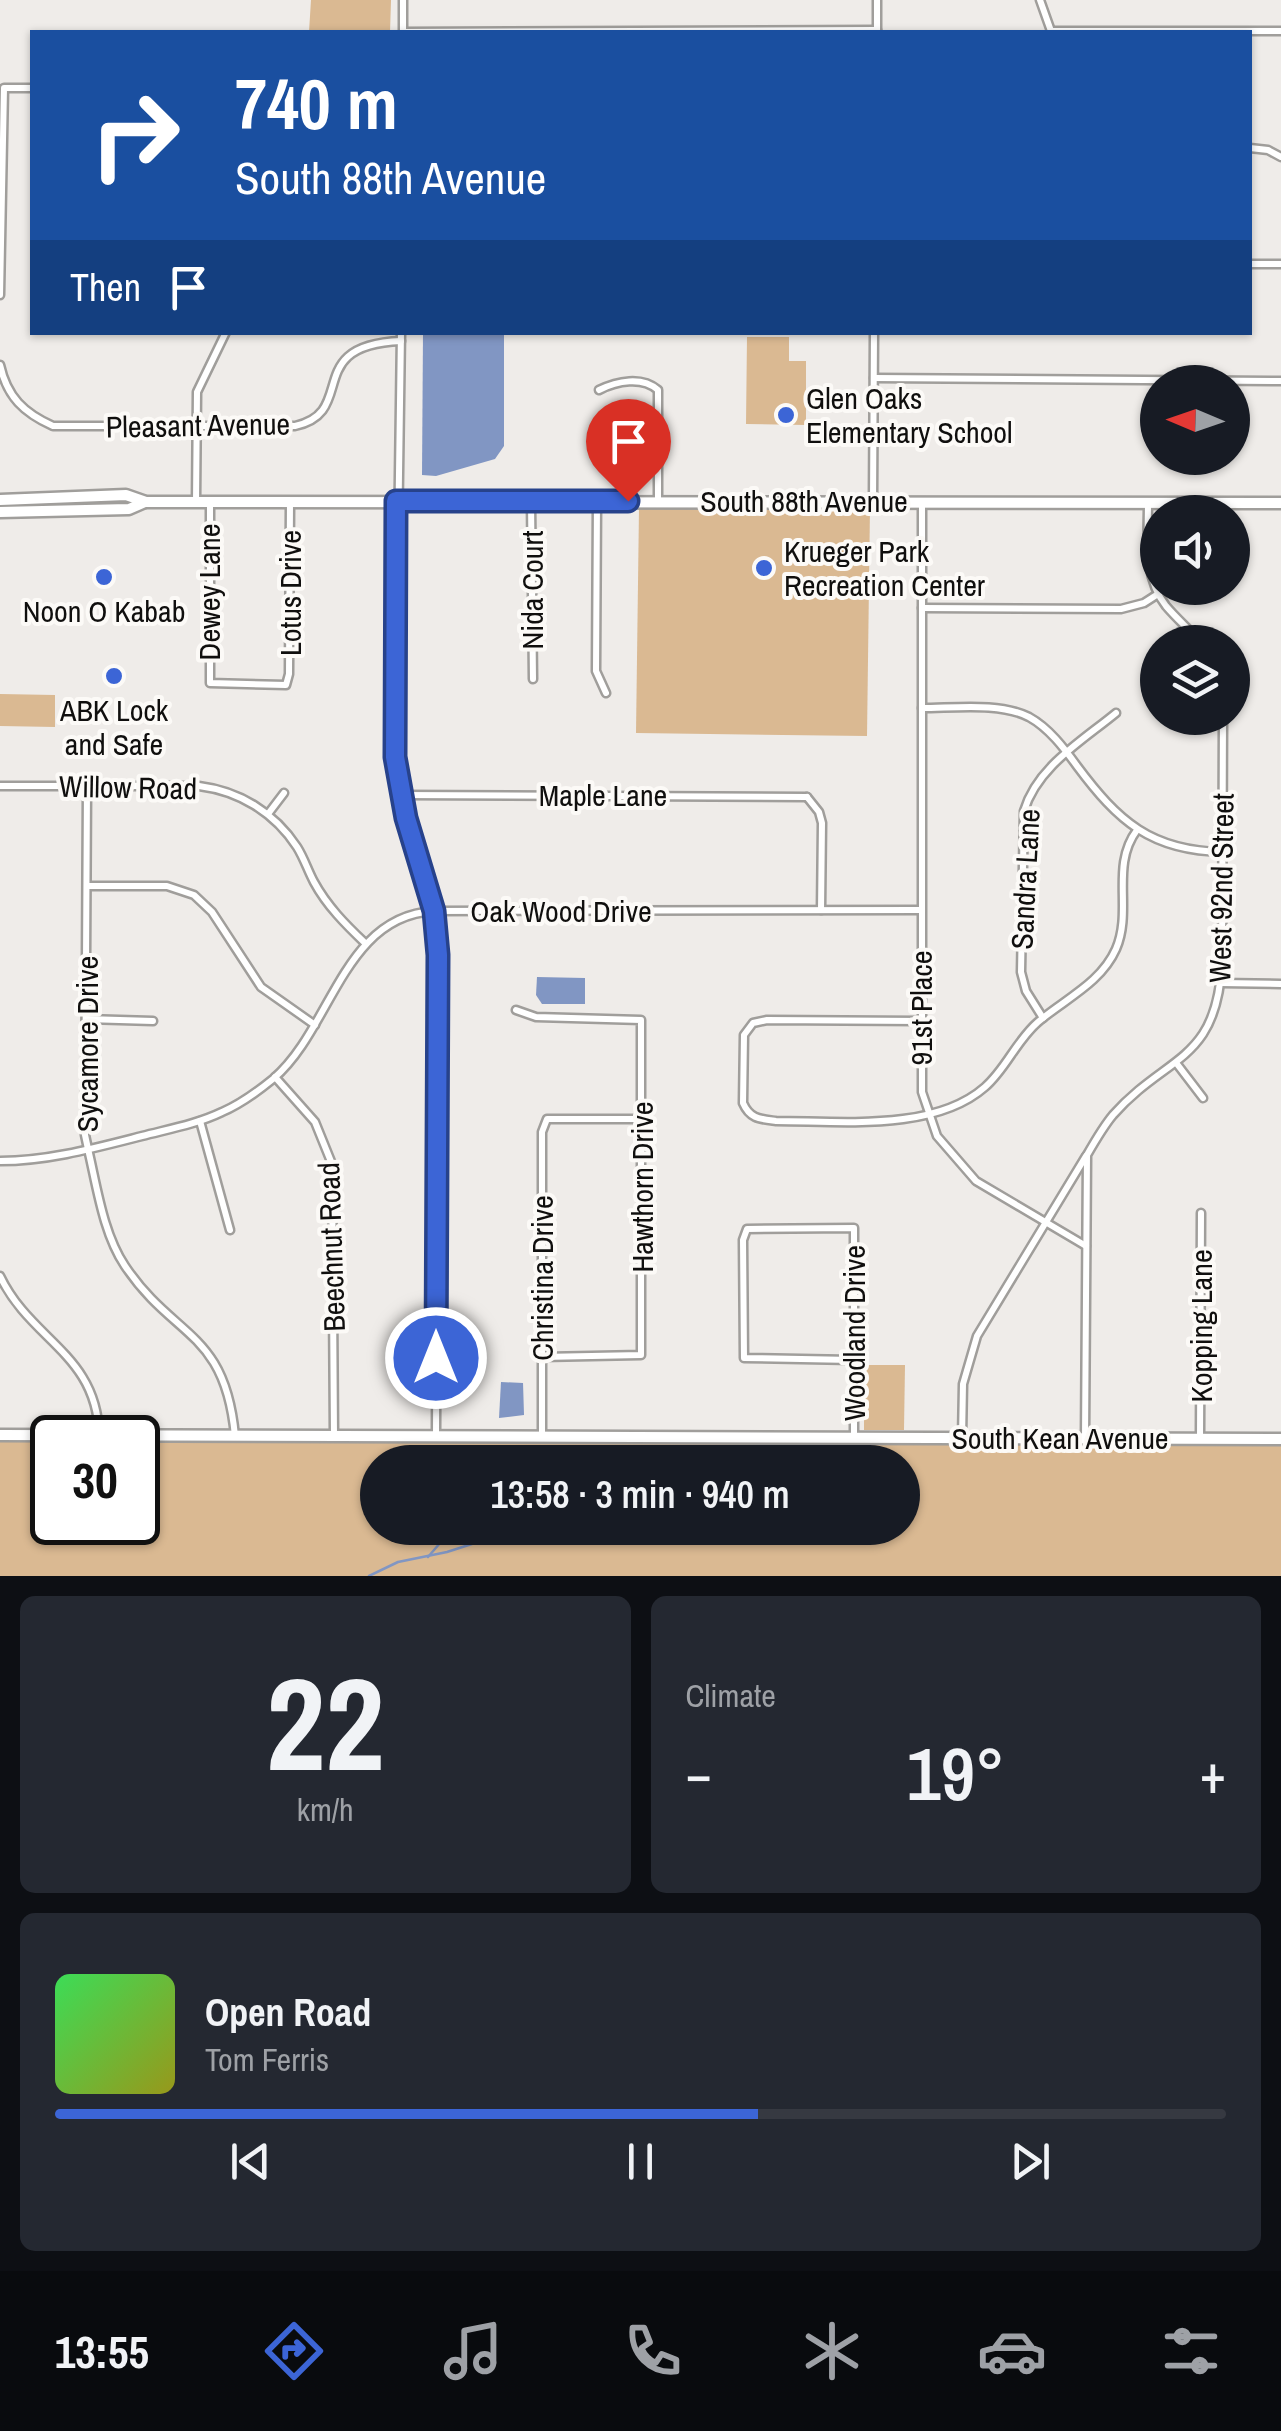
<!DOCTYPE html>
<html lang="en">
<head>
<meta charset="utf-8">
<style>
	:root { --surface:#171b24; --page:#242831; --text:#f1f3f6; --muted:#9ea1a6; --line:#363941; --accent:#3c65d6 }
	body { margin:0; font-family:"Archivo Narrow",sans-serif; background:var(--page); color:var(--text); height:100vh; display:flex; flex-direction:column; font-size:38px; white-space:nowrap }
	* { box-sizing:border-box; margin:0 }
	p { font-size:32px; color:var(--muted) }
	.icon { flex:none; width:55px; height:55px; fill:none; stroke:currentColor; stroke-width:2; stroke-linecap:round; stroke-linejoin:round }
	.map { position:relative; height:1576px; overflow:hidden }
	.side { display:flex; flex-direction:column; gap:20px; padding:20px; background:#0d0f14; flex:1 }
	.side>* { flex:none }
	.top-card { position:absolute; left:30px; top:30px; width:1222px; height:305px; border-radius:0px; box-shadow:0 2px 8px #0004; background:#1a4fa0; color:#fff; overflow:hidden }
	.needle { width:65px; rotate:272deg }
	.controls { position:absolute; left:1140px; top:365px; display:grid; gap:20px }
	.controls a { display:grid; place-items:center; width:110px; height:110px; border-radius:50%; background:var(--surface); box-shadow:0 2px 8px #0004; font-size:50px }
	.speed { position:absolute; left:30px; top:1415px; display:flex; gap:20px; font-size:50px; font-weight:700; text-align:center }
	.speed>* { display:grid; place-content:center; width:130px; height:130px; border-radius:50%; background:var(--surface); box-shadow:0 2px 8px #0004; line-height:1 }
	.speed .limit { border:5px solid #111; border-radius:15px; background:#fff; color:#111 }
	.pin { position:absolute; display:grid; place-items:center; width:85px; height:85px; color:#fff; margin:-102px -42px; border-radius:50% 50% 50% 0; rotate:-45deg; box-shadow:0 0 10px #0007 }
	.pin .icon { rotate:45deg }
	.me { position:absolute; width:110px; margin:-55px; rotate:0deg; stroke-linejoin:round; filter:drop-shadow(0 0 8px #0008) }
	.turn { display:flex; align-items:center; gap:35px; height:210px; padding:0 40px; font-size:45px }
	.turn .icon { width:130px; height:130px; stroke-width:2.5 }
	.turn b { display:block; font-size:70px; line-height:85px }
	.then { display:flex; align-items:center; height:95px; padding:0 40px; background:#0003; gap:20px; font-size:38px }
	.big { font-size:75px; font-weight:600; line-height:1.1 }
	.side .card { flex:1; display:flex; flex-direction:column; justify-content:center; gap:15px; min-width:0; padding:0 35px; border-radius:15px; background:var(--page) }
	.side .dial { align-items:center; gap:0 }
	.dial b { font-size:130px; line-height:1 }
	.song { display:flex; align-items:center; gap:30px }
	.cover { width:120px; height:120px; border-radius:15px; background:linear-gradient(135deg,hsl(130 70% 55%),hsl(60 70% 35%)) }
	.played { height:10px; border-radius:5px; background:linear-gradient(90deg,var(--accent) 60%,var(--line) 60%) }
	.keys { display:flex; justify-content:space-around; direction:ltr }
	.heat { display:flex; justify-content:space-between; align-items:center; font-size:55px; direction:ltr }
	.side .tiles { flex:1; display:grid; gap:20px; grid-template-columns:1fr 1fr }
	.card:last-child { grid-column:span 2 }
	.trip { position:absolute; left:360px; top:1445px; width:560px; height:100px; border-radius:50px; background:var(--surface); box-shadow:0 2px 8px #0004; font-weight:600; line-height:100px; text-align:center }
	.menu { display:flex; height:160px; justify-content:space-around; align-items:center; background:#090b0e; color:var(--muted) }
	.menu .icon { width:70px; height:70px }
	.menu .selected { color:var(--accent) }
	.menu b { font-size:45px; color:var(--text) }
	.map>svg:first-child { display:block }
	.green { fill:#dab992; fill-rule:evenodd }
	.water { fill:#8196c3 }
	.lines { fill:none; stroke-linecap:round; stroke-linejoin:round }
	.stream { stroke:#8196c3; stroke-width:2.5 }
	.street-casing { stroke:#a09e9b; stroke-width:11 }
	.secondary-casing { stroke:#a09e9b; stroke-width:15 }
	.street { stroke:#fff; stroke-width:6 }
	.secondary { stroke:#fff; stroke-width:10 }
	.route-casing { stroke:#27428b; stroke-width:25 }
	.route { stroke:#3c65d6; stroke-width:18 }
	.poi-dot { fill:#3c65d6; stroke:#fcfaf7; stroke-width:4 }
	.labels { text-anchor:middle; dominant-baseline:central; stroke-width:8; stroke-linejoin:round; paint-order:stroke }
	.poi-label { font-size:30px; fill:#100f0e; stroke:#fcfaf7; text-anchor:start }
	.street-label { font-size:30px; fill:#100f0e; stroke:#fcfaf7 }
</style>
</head>
<body>
<div class="map">
<svg width="1281" height="1576" viewBox="0 0 1281 1576">
	<rect width="100%" height="100%" fill="#efece9"/>
	<g class="green">
		<path d="M 311,0 L 391,0 L 390,32 L 309,32 Z"/>
		<path d="M 747,337 L 789,337 L 789,361 L 806,361 L 806,425 L 746,424 Z"/>
		<path d="M 870,507 L 867,736 L 636,733 L 639,508 Z"/>
		<path d="M 0,694 L 55,695 L 55,727 L 0,726 Z"/>
		<path d="M 864,1365 L 905,1365 L 904,1430 L 864,1430 Z"/>
		<path d="M 0,1435 L 1281,1439 L 1281,1576 L 0,1576 ZM 52,1438 L 138,1438 L 138,1522 L 52,1522 ZM 378,1462 L 902,1462 L 902,1528 L 378,1528 Z"/>
	</g>
	<g class="water">
		<path d="M 423,333 L 504,333 L 504,446 L 495,459 L 436,476 L 422,475 Z"/>
		<path d="M 537,977 L 585,978 L 585,1004 L 542,1004 L 536,995 Z"/>
		<path d="M 501,1382 L 523,1383 L 524,1415 L 499,1418 Z"/>
	</g>
	<g class="lines">
		<g class="stream">
			<path d="M 500,1462 L 503,1451"/>
			<path d="M 428,1557 L 453,1528"/>
			<path d="M 369,1576 L 398,1562 L 447,1552 L 478,1542 L 562,1528"/>
		</g>
		<defs>
			<g id="street">
				<path d="M 1040,0 L 1051,31"/>
				<path d="M 1051,31 L 1281,31"/>
				<path d="M 403,32 L 877,30"/>
				<path d="M 403,32 L 403,0"/>
				<path d="M 877,32 L 877,0"/>
				<path d="M 1250,148 L 1268,150 L 1281,157"/>
				<path d="M 1250,264 L 1281,264"/>
				<path d="M 0,295 L 4,88 L 32,88"/>
				<path d="M 401,332 L 395,757 C 402,825 433,886 438,955 L 436,1436"/>
				<path d="M 0,365 C 7,397 24,413 53,426 L 295,426 C 359,412 301,345 401,341"/>
				<path d="M 874,378 L 1281,381"/>
				<path d="M 599,390 C 617,381 642,376 658,390 L 658,501"/>
				<path d="M 873,501 L 874,332"/>
				<path d="M 196,502 L 197,392 L 226,332"/>
				<path d="M 210,502 L 210,683 L 286,685 L 289,674 L 290,503"/>
				<path d="M 597,502 L 596,671 L 606,693"/>
				<path d="M 531,503 L 533,679"/>
				<path d="M 922,503 L 922,1092 L 937,1136 L 976,1181 L 1086,1246"/>
				<path d="M 1148,503 C 1148,539 1143,577 1166,606 C 1177,619 1190,630 1200,642"/>
				<path d="M 922,608 L 1121,609 L 1144,603 L 1158,594"/>
				<path d="M 922,708 C 954,708 1000,702 1029,717 C 1049,728 1064,748 1077,766 C 1118,821 1151,851 1223,852"/>
				<path d="M 0,786 L 199,786 C 239,791 274,812 297,847 C 304,858 308,871 314,882 C 327,906 346,925 365,943"/>
				<path d="M 87,787 L 85,1135 L 88,1149 C 97,1187 103,1233 125,1266 C 174,1339 225,1330 235,1436"/>
				<path d="M 400,795 L 807,797"/>
				<path d="M 807,797 L 819,812 L 822,823 L 821,910"/>
				<path d="M 268,814 L 284,793"/>
				<path d="M 87,886 L 167,886 L 194,895 L 212,912 L 261,987 L 315,1025"/>
				<path d="M 1221,983 L 1281,984"/>
				<path d="M 516,1010 L 536,1017 L 641,1020 L 641,1355 L 542,1357"/>
				<path d="M 1043,1018 L 1026,991 L 1021,972 L 1024,811 C 1037,767 1082,741 1116,713"/>
				<path d="M 86,1019 L 153,1021"/>
				<path d="M 921,1021 L 767,1020 L 753,1023 L 744,1035 L 743,1103 C 750,1119 760,1119 776,1121 C 840,1121 934,1132 985,1087 C 1006,1069 1016,1041 1038,1022 C 1065,999 1101,983 1116,949 C 1133,910 1110,866 1137,830"/>
				<path d="M 1177,1064 L 1203,1098"/>
				<path d="M 275,1077 L 315,1122 L 332,1164 L 334,1436"/>
				<path d="M 200,1121 L 230,1230"/>
				<path d="M 0,1161 C 48,1161 95,1148 142,1136 C 169,1129 197,1124 222,1112 C 241,1104 257,1092 273,1079 C 332,1029 343,916 434,911 L 921,910"/>
				<path d="M 0,1276 C 31,1341 97,1354 99,1435"/>
				<path d="M 853,1360 L 744,1358 L 743,1240 L 747,1229 L 854,1228 L 854,1436"/>
				<path d="M 542,1437 L 542,1132 L 547,1119 L 642,1119"/>
				<path d="M 962,1438 L 963,1384 L 977,1336 L 1086,1156"/>
				<path d="M 1085,1438 L 1087,1155 C 1095,1141 1103,1127 1113,1115 C 1167,1054 1217,1063 1222,962 L 1223,718"/>
				<path d="M 1200,1438 L 1201,1213"/>
			</g>
			<g id="secondary">
				<path d="M 0,500 L 126,495 L 146,502 L 1281,503"/>
				<path d="M 0,512 L 129,509 L 145,502"/>
				<path d="M 0,1435 L 1281,1439"/>
			</g>
		</defs>
		<use href="#street" class="street-casing"/>
		<use href="#secondary" class="secondary-casing"/>
		<use href="#street" class="street"/>
		<use href="#secondary" class="secondary"/>
	</g>
	<g class="lines">
		<defs>
			<path id="route" d="M 436,1358 L 438,955 L 434,911 L 406,818 L 395,757 L 396,501 L 628,501"/>
		</defs>
		<use href="#route" class="route-casing"/>
		<use href="#route" class="route"/>
	</g>
	<g class="poi-dot">
		<circle cx="786" cy="415" r="10"/>
		<circle cx="764" cy="568" r="10"/>
		<circle cx="104" cy="577" r="10"/>
		<circle cx="114" cy="676" r="10"/>
	</g>
	<g class="labels">
		<g class="poi-label">
			<text x="806" y="398">Glen Oaks<tspan x="806" dy="34">Elementary School</tspan></text>
			<text x="784" y="551">Krueger Park<tspan x="784" dy="34">Recreation Center</tspan></text>
			<text x="104" y="611" text-anchor="middle">Noon O Kabab</text>
			<text x="114" y="710" text-anchor="middle">ABK Lock<tspan x="114" dy="34">and Safe</tspan></text>
		</g>
		<g class="street-label">
			<text transform="translate(198 425) rotate(-1)">Pleasant Avenue</text>
			<text x="804" y="501">South 88th Avenue</text>
			<text transform="translate(532 590) rotate(-90)">Nida Court</text>
			<text transform="translate(209 592) rotate(-90)">Dewey Lane</text>
			<text transform="translate(290 593) rotate(-90)">Lotus Drive</text>
			<text transform="translate(128 787) rotate(1)">Willow Road</text>
			<text x="603" y="795">Maple Lane</text>
			<text transform="translate(1025 879) rotate(-87)">Sandra Lane</text>
			<text transform="translate(1221 888) rotate(-89)">West 92nd Street</text>
			<text x="561" y="911">Oak Wood Drive</text>
			<text transform="translate(921 1008) rotate(-90)">91st Place</text>
			<text transform="translate(87 1044) rotate(-90)">Sycamore Drive</text>
			<text transform="translate(642 1187) rotate(-90)">Hawthorn Drive</text>
			<text transform="translate(331 1247) rotate(-92)">Beechnut Road</text>
			<text transform="translate(542 1278) rotate(-90)">Christina Drive</text>
			<text transform="translate(1201 1326) rotate(-90)">Kopping Lane</text>
			<text transform="translate(854 1333) rotate(-90)">Woodland Drive</text>
			<text x="1060" y="1438">South Kean Avenue</text>
		</g>
	</g>
</svg>
<div class="controls">
<a><svg class="needle" viewBox="-14 -14 28 28"><path d="M0-13l5 13h-10z" fill="#e53935"/><path d="M0 13l5-13h-10z" fill="#9ea1a6"/></svg></a>
<a><svg class="icon" aria-label="sound" viewBox="0 0 24 24"><path d="M4 9h4l5-4v14l-5-4H4zM17 9q2 3 0 6"/></svg></a>
<a><svg class="icon" aria-label="layers" viewBox="0 0 24 24"><path d="M12 4l9 5-9 5-9-5zM3 14l9 5 9-5"/></svg></a>
</div>
<div class="speed"><div class="limit">30</div></div>
<div class="pin" style="left:628px;top:501px;background:#d93025"><svg class="icon" aria-label="arrive" viewBox="0 0 24 24"><path d="M6 21V4h12l-3 4 3 4H6"/></svg></div>
<svg class="me" style="left:436px;top:1358px" viewBox="-20 -20 40 40"><circle r="17" fill="#3c65d6" stroke="#fff" stroke-width="3"/><path d="M0-11L8 9 0 5-8 9z" fill="#fff"/></svg>
<div class="trip">13:58 · 3 min · 940 m</div>
<div class="top-card">
<div class="turn"><svg class="icon" aria-label="right" viewBox="0 0 24 24"><path d="M7 20v-9h11M14 6l5 5-5 5"/></svg><div><b>740 m</b>South 88th Avenue</div></div>
<div class="then">Then<svg class="icon" aria-label="arrive" viewBox="0 0 24 24"><path d="M6 21V4h12l-3 4 3 4H6"/></svg></div>
</div>
</div>
<section class="side">
<div class="tiles">
<div class="card dial"><b>22</b><p>km/h</p></div>
<div class="card"><p>Climate</p>
<div class="heat"><a>−</a><b class="big">19°</b><a>+</a></div>
</div>
<div class="card">
<div class="song"><i class="cover"></i><div><b>Open Road</b><p>Tom Ferris</p></div></div>
<div class="played"></div>
<div class="keys"><svg class="icon" aria-label="previous" viewBox="0 0 24 24"><path d="M18 5L8 12l10 7zM5 5v14"/></svg><svg class="icon" aria-label="pause" viewBox="0 0 24 24"><path d="M8 5v14M16 5v14"/></svg><svg class="icon" aria-label="next" viewBox="0 0 24 24"><path d="M6 5l10 7-10 7zM19 5v14"/></svg></div>
</div>
</div>
</section>
<nav class="menu">
<b>13:55</b>
<svg class="icon selected" aria-label="directions" viewBox="0 0 24 24"><path d="M12 3l9 9-9 9-9-9zM9 14v-3h6M13 9l2 2-2 2"/></svg>
<svg class="icon" aria-label="music" viewBox="0 0 24 24"><path d="M9 18V5l10-2v13"/><circle cx="6" cy="18" r="3"/><circle cx="16" cy="16" r="3"/></svg>
<svg class="icon" aria-label="phone" viewBox="0 0 24 24"><path d="M5 4h4l2 5-3 2q2 4 5 5l2-3 5 2v4C11 20 4 13 5 4z"/></svg>
<svg class="icon" aria-label="climate" viewBox="0 0 24 24"><path d="M12 3v18M4 7l16 10M4 17L20 7"/></svg>
<svg class="icon" aria-label="car" viewBox="0 0 24 24"><path d="M5 17H2v-5l4-1 3-4h7l3 4 3 1v5h-3M9 17h6M6 11h13"/><circle cx="7" cy="17" r="2"/><circle cx="17" cy="17" r="2"/></svg>
<svg class="icon" aria-label="filters" viewBox="0 0 24 24"><path d="M4 7h16M4 17h16"/><circle cx="9" cy="7" r="2"/><circle cx="15" cy="17" r="2"/></svg>
</nav>
</body>
</html>
